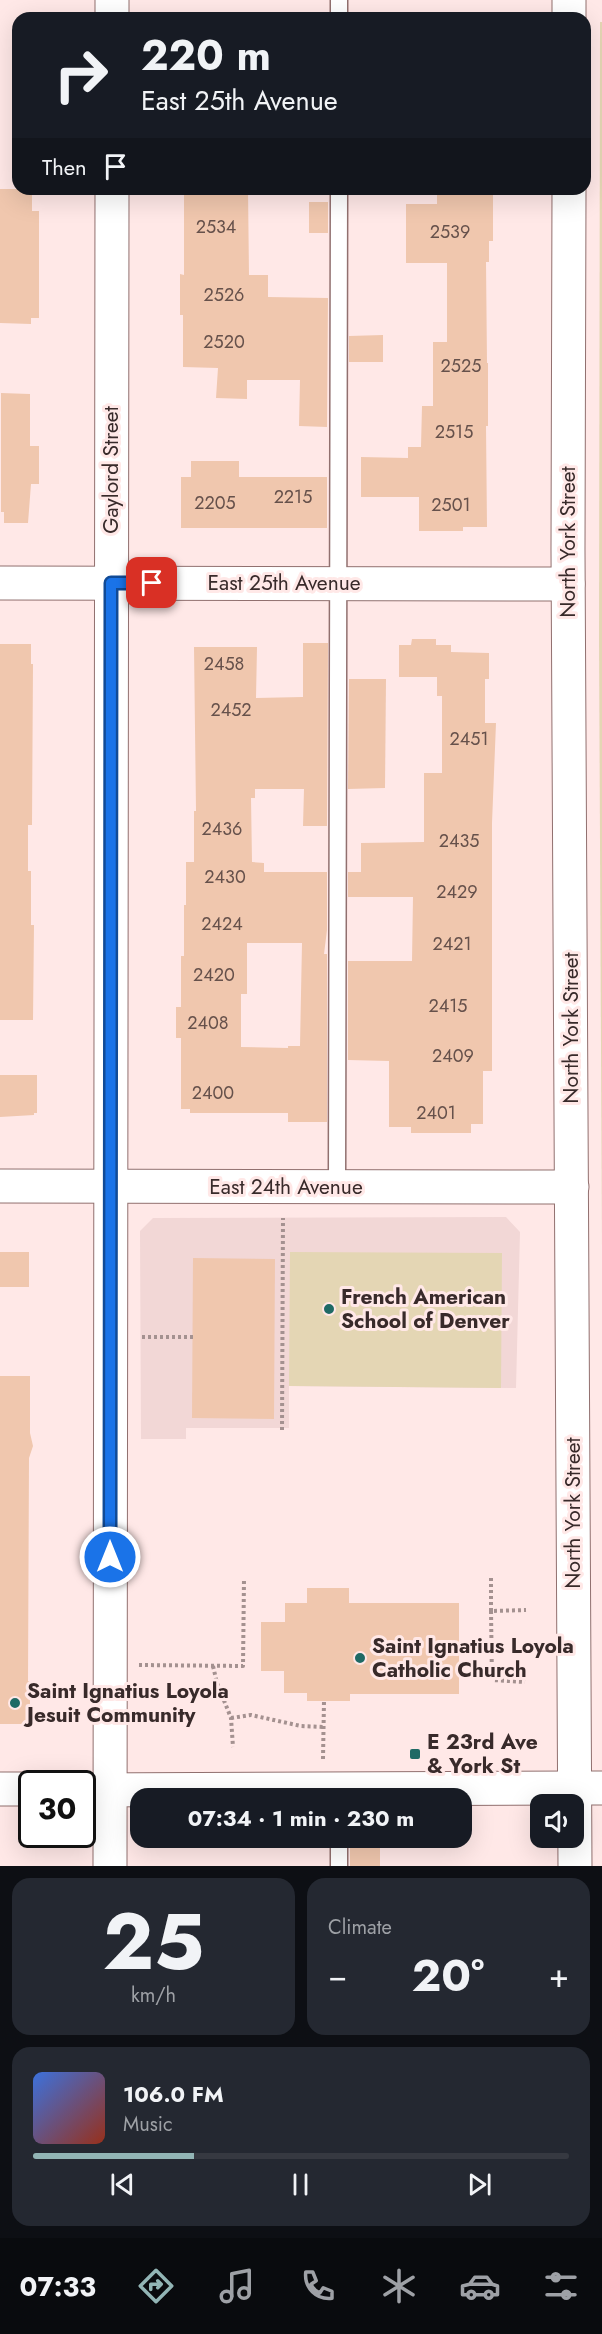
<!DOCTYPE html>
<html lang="en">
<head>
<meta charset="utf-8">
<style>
	:root { --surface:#171b24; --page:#242831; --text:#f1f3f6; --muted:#9ea1a6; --line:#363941; --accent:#92b5b5 }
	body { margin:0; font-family:Jost,sans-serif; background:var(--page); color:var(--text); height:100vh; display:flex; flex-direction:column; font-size:22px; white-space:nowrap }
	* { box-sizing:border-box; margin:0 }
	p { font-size:20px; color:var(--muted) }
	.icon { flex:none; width:33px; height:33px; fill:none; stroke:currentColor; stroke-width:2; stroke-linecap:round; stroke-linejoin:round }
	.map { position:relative; height:1866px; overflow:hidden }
	.panel { display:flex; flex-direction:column; gap:12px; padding:12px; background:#0d0f14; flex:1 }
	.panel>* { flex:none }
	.banner { position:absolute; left:12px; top:12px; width:579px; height:183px; border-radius:18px; box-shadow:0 6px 24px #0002; background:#171b24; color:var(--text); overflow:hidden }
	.tools { position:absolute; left:530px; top:1794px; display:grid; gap:12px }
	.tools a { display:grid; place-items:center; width:54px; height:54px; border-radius:12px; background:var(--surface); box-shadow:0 6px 24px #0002; font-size:30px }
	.speed { position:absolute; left:18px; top:1770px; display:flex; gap:12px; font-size:30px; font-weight:700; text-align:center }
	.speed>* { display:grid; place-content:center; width:78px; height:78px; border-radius:50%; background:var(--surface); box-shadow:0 6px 24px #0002; line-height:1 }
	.speed .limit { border:3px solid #111; border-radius:9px; background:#fff; color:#111 }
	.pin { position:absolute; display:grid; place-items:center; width:51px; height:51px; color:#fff; margin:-26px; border-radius:12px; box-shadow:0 3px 9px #0006 }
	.me { position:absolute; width:66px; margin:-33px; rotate:0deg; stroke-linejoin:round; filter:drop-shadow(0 0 4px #0008) }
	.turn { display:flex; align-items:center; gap:21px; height:126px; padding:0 30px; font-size:27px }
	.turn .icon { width:78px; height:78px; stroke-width:2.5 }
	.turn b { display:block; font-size:42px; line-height:51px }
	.then { display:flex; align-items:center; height:57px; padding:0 30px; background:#0003; gap:12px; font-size:22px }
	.big { font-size:45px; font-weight:700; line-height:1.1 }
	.panel .card { flex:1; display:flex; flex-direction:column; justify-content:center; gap:9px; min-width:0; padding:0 21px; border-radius:18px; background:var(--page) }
	.panel .dial { align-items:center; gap:0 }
	.dial b { font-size:78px; line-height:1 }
	.song { display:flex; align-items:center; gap:18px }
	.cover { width:72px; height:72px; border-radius:9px; background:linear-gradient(135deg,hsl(220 70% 55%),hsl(10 70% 35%)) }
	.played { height:6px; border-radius:3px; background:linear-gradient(90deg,var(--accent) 30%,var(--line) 30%) }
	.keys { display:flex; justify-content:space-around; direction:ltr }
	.heat { display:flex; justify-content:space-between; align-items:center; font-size:33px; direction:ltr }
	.panel .tiles { flex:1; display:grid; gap:12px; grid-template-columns:1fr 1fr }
	.card:last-child { grid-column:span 2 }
	.trip { position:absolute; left:130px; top:1788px; width:342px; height:60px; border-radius:18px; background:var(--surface); box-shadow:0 6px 24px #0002; font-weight:700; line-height:60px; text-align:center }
	.menu { display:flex; height:96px; justify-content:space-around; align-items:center; background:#090b0e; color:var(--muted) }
	.menu .icon { width:42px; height:42px }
	.menu .active { color:var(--accent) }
	.menu b { font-size:27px; color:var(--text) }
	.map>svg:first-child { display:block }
	.built { fill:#f2d7d6 }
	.green { fill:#e4d6b4 }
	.building { fill:#f0c7ae; fill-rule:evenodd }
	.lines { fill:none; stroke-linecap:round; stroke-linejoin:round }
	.service-casing { stroke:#91706f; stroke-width:19 }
	.minor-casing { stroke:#91706f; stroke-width:35 }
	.tertiary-casing { stroke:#91706f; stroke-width:35 }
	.secondary-casing { stroke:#91706f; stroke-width:35 }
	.path { stroke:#a49190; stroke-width:4; stroke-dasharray:3 3; stroke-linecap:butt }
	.service { stroke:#fff; stroke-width:16 }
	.minor { stroke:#fff; stroke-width:33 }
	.tertiary { stroke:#fff; stroke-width:33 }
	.secondary { stroke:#fff; stroke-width:33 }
	.route-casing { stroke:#114b97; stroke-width:15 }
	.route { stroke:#1a73e8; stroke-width:10 }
	.poi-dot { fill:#1f6a65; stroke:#ffe8e7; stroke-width:2 }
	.labels { text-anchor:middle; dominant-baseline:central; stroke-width:6; stroke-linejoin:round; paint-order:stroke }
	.number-label { font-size:18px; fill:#66514b }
	.street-label { font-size:21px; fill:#382a2a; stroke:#ffe8e7 }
	.poi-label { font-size:21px; font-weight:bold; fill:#382a2a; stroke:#ffe8e7; text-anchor:start }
</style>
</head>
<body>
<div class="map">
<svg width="602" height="1866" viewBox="0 0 602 1866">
	<rect width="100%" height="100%" fill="#ffe8e7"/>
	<path class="built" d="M 506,1217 L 520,1232 L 516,1388 L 289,1386 L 289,1428 L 186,1428 L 186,1439 L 141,1439 L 140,1231 L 153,1218 Z"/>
	<g class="green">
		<path d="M 600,22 L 602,22 L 602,1251 L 599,641 Z"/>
		<path d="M 290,1252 L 502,1253 L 501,1388 L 289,1386 Z"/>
	</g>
	<g class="building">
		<path d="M 0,189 L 32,189 L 32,211 L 39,211 L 39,318 L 31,318 L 31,324 L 0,323 Z"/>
		<path d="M 184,189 L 248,189 L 249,275 L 268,275 L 268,297 L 328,298 L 327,427 L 299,426 L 300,380 L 247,380 L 247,399 L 216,398 L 218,368 L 183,367 L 183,315 L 180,315 L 180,274 L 184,275 Z"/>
		<path d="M 437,189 L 493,189 L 493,241 L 489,241 L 489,262 L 486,262 L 487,363 L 488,363 L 488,426 L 486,426 L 487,527 L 463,527 L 463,531 L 419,531 L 419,497 L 361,497 L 361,457 L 408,458 L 408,447 L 421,447 L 422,406 L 433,406 L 433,342 L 447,342 L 447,263 L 406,263 L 406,204 L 437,204 Z"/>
		<rect x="309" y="202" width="19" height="31"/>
		<path d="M 383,335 L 383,362 L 349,362 L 349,336 Z"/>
		<path d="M 1,393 L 30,394 L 30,446 L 39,446 L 39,484 L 31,484 L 28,523 L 4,523 L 4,512 L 1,512 Z"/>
		<path d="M 191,461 L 239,461 L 239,477 L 327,477 L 327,528 L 181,528 L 181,477 L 191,477 Z"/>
		<path d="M 412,639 L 436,639 L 436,645 L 451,645 L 451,652 L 489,653 L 489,679 L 485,679 L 485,723 L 496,723 L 492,823 L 492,1071 L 483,1071 L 483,1124 L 471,1124 L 471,1133 L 411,1133 L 411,1127 L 389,1127 L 389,1061 L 348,1060 L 348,961 L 412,961 L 413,897 L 348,897 L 348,872 L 361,872 L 361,843 L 424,842 L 424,773 L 442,773 L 442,696 L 437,696 L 437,677 L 399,677 L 399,645 L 411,645 Z"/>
		<path d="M 303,643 L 328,643 L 327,826 L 303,826 L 304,789 L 255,789 L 255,798 L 251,798 L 252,862 L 264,863 L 264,872 L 327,872 L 327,930 L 324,954 L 327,954 L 327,1122 L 288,1122 L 288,1113 L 190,1113 L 190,1109 L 181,1109 L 181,1038 L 176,1038 L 176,1007 L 181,1007 L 181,956 L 184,956 L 184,905 L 186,905 L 186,862 L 194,862 L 194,811 L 196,811 L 194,647 L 257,647 L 256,698 L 303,697 ZM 247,943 L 302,943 L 300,1046 L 288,1046 L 288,1048 L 241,1047 L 241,994 L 247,994 Z"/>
		<path d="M 0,644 L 31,644 L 31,664 L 33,664 L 32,825 L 28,825 L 28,871 L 31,871 L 31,925 L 34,925 L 33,1020 L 0,1020 Z"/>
		<path d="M 349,679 L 386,679 L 385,788 L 348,789 Z"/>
		<path d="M 0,1075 L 37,1075 L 37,1113 L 34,1113 L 34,1115 L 0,1117 Z"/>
		<rect x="0" y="1252" width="29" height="35"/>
		<path d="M 193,1258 L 275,1259 L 274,1419 L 192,1418 Z"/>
		<path d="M 0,1376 L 30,1376 L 30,1433 L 33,1446 L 29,1458 L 28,1681 L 30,1681 L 30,1724 L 0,1724 Z"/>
		<path d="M 307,1588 L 349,1588 L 349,1603 L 459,1603 L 459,1694 L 350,1694 L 350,1701 L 307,1701 L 307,1693 L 284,1693 L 284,1671 L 261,1671 L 261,1622 L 285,1622 L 285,1603 L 307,1603 Z"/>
		<path d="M 350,1843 L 380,1844 L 380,1866 L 350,1866 Z"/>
	</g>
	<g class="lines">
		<defs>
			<g id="service">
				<path d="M 339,18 L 339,0"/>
				<path d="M 337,1187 L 339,189"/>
				<path d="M 339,1838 L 339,1866"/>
			</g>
			<g id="minor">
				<path d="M 112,18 L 112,0"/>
				<path d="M 0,583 L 568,584"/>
				<path d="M 0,1186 L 572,1187"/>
				<path d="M 110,1866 L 112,189"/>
			</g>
			<g id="tertiary">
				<path d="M 0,1789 L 32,1789"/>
				<path d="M 82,1790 L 575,1788"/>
			</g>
			<g id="secondary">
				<path d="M 569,18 L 569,0"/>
				<path d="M 569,189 L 568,550 L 575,1866"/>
				<path d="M 575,1788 L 602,1788"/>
			</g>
		</defs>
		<use href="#service" class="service-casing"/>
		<use href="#minor" class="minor-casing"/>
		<use href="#tertiary" class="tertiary-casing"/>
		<use href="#secondary" class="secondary-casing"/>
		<g class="path">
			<path d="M 142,1337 L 193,1337"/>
			<path d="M 282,1430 L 283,1218"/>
			<path d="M 491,1578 L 491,1611 L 526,1610"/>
			<path d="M 491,1611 L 492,1680 L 525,1682"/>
			<path d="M 459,1644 L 492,1644"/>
			<path d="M 139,1665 L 243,1666 L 244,1579"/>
			<path d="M 213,1666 L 217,1683 L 231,1718 L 233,1747"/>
			<path d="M 231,1718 L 251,1715 L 301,1726 L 323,1727"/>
			<path d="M 323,1759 L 324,1701"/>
		</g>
		<use href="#service" class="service"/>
		<use href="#minor" class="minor"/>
		<use href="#tertiary" class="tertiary"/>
		<use href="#secondary" class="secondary"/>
	</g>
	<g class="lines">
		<defs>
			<path id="route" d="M 110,1557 L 111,583 L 152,583"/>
		</defs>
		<use href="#route" class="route-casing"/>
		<use href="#route" class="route"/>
	</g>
	<g class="poi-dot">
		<circle cx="329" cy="1309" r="6"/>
		<circle cx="360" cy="1658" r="6"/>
		<circle cx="15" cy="1703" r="6"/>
		<rect x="409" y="1748" width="12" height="12" rx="3"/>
	</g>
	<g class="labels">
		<g class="number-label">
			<text x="216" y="227">2534</text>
			<text x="450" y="232">2539</text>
			<text x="224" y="295">2526</text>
			<text x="224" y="342">2520</text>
			<text x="461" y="366">2525</text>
			<text x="454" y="432">2515</text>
			<text x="293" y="497">2215</text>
			<text x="215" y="503">2205</text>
			<text x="451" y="505">2501</text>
			<text x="224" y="664">2458</text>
			<text x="231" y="710">2452</text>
			<text x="469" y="739">2451</text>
			<text x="222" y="829">2436</text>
			<text x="459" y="841">2435</text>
			<text x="225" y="877">2430</text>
			<text x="457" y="892">2429</text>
			<text x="222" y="924">2424</text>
			<text x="452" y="944">2421</text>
			<text x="214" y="975">2420</text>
			<text x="448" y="1006">2415</text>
			<text x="208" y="1023">2408</text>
			<text x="453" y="1056">2409</text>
			<text x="213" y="1093">2400</text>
			<text x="436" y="1113">2401</text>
		</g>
		<g class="street-label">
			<text transform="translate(111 470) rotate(-90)">Gaylord Street</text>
			<text transform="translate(568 542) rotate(-90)">North York Street</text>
			<text x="284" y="583">East 25th Avenue</text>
			<text transform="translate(571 1028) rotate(-90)">North York Street</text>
			<text x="286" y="1187">East 24th Avenue</text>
			<text transform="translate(573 1513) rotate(-90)">North York Street</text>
		</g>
		<g class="poi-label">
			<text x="341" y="1297">French American<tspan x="341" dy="24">School of Denver</tspan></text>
			<text x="372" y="1646">Saint Ignatius Loyola<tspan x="372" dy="24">Catholic Church</tspan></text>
			<text x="27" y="1691">Saint Ignatius Loyola<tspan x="27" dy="24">Jesuit Community</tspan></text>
			<text x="427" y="1742">E 23rd Ave<tspan x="427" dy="24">&amp; York St</tspan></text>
		</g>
	</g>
</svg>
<div class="tools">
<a><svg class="icon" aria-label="sound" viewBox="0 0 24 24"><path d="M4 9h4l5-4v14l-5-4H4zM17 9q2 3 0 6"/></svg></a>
</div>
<div class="speed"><div class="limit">30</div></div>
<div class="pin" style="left:152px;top:583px;background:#d93025"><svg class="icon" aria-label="arrive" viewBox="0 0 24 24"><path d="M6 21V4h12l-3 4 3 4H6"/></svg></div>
<svg class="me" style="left:110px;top:1557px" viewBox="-20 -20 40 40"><circle r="17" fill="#1a73e8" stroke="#fff" stroke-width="3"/><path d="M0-11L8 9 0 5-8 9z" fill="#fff"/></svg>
<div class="trip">07:34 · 1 min · 230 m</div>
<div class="banner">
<div class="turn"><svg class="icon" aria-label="right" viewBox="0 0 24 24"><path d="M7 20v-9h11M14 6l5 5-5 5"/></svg><div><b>220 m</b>East 25th Avenue</div></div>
<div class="then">Then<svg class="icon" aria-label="arrive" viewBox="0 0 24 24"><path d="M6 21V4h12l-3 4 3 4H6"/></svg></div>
</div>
</div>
<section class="panel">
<div class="tiles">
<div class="card dial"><b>25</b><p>km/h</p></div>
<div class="card"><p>Climate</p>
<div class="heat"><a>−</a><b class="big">20°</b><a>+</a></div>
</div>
<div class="card">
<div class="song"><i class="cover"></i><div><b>106.0 FM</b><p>Music</p></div></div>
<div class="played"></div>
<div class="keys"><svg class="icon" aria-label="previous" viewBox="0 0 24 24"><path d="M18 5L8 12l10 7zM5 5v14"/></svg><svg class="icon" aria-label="pause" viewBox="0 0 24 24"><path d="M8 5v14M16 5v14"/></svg><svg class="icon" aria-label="next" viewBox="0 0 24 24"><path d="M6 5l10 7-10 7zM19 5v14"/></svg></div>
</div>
</div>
</section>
<nav class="menu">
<b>07:33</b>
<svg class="icon active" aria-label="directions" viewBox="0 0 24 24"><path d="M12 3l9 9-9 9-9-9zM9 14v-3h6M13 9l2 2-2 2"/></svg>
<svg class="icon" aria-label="music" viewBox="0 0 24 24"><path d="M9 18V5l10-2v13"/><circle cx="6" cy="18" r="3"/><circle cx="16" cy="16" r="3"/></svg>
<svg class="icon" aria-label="phone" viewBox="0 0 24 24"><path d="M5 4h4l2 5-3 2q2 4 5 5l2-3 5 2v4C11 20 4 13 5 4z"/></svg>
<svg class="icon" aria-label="climate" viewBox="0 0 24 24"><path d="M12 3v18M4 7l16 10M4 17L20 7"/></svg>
<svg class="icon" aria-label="car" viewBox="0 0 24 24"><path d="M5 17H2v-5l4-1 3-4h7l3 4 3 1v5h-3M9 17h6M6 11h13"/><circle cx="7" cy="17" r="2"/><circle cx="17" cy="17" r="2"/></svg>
<svg class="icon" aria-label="filters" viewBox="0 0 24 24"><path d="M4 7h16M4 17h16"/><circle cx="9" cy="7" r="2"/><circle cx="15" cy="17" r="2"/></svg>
</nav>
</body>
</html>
